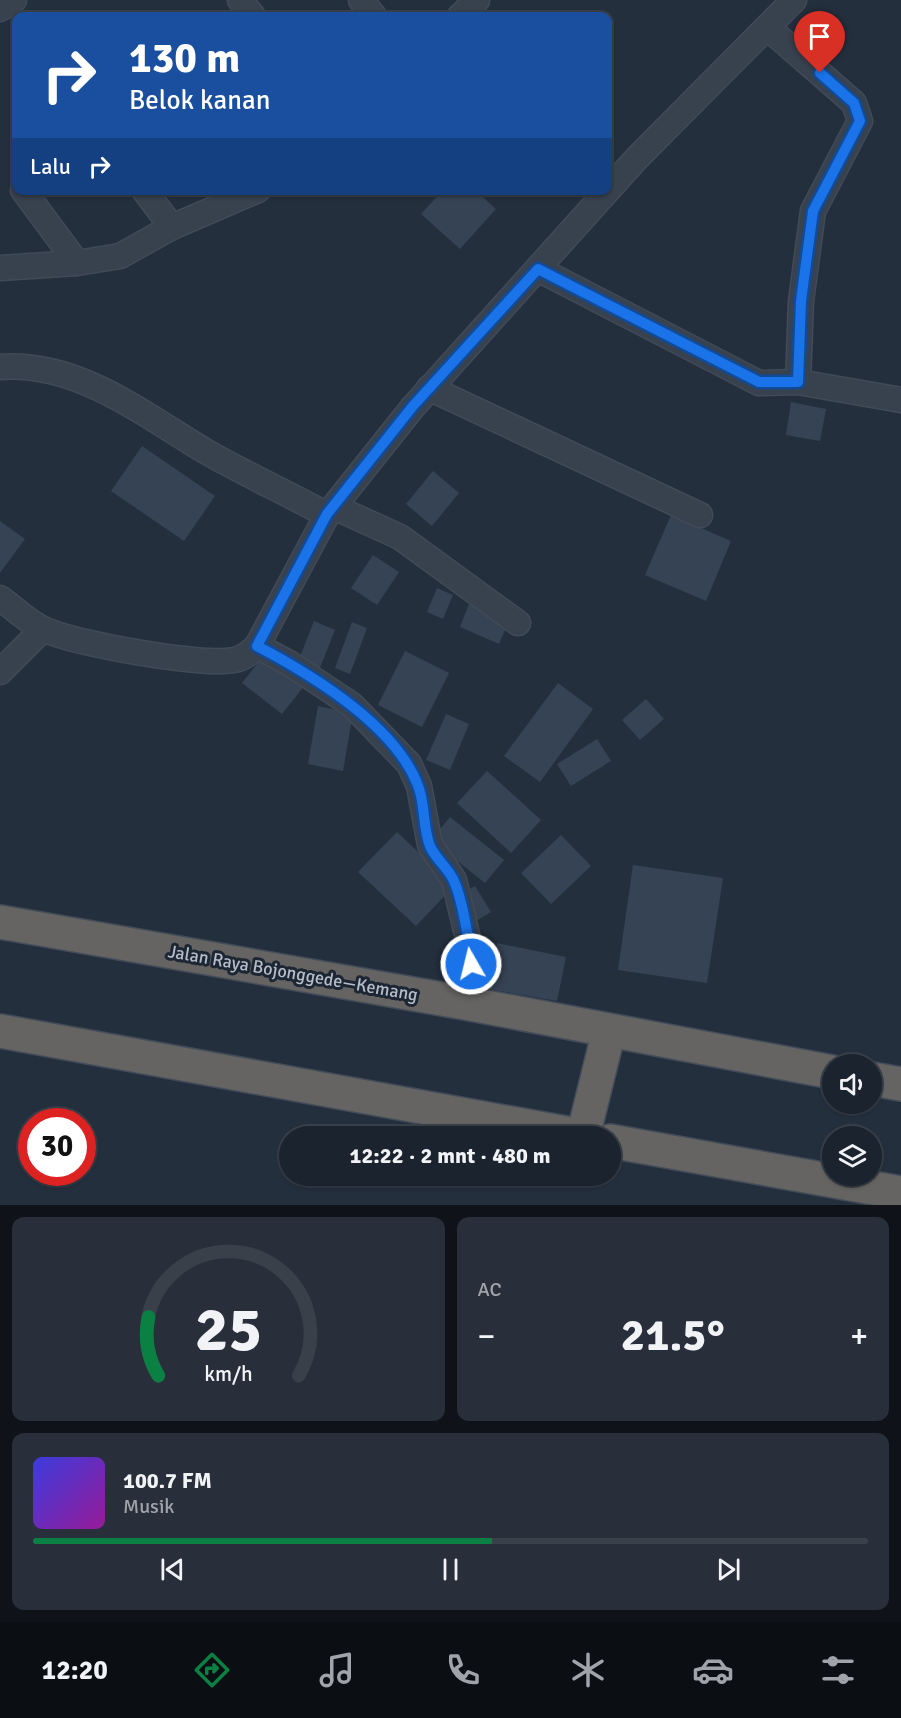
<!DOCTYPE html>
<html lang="id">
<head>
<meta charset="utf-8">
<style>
	:root { --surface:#1b232e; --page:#282f3a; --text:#f1f3f6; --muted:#a0a4aa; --line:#39404a; --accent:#0b8043 }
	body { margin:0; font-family:Signika,sans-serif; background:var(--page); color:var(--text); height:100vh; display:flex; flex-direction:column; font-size:22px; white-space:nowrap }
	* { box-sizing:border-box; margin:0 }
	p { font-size:20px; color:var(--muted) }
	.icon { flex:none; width:33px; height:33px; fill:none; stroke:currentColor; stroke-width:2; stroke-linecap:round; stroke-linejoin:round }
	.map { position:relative; height:1205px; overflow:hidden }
	.side { display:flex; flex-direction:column; gap:12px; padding:12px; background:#0f1319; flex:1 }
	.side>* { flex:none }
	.guide { position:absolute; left:12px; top:12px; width:600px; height:183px; border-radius:12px; box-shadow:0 2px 4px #0004,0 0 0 2px var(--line); background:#1a4fa0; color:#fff; overflow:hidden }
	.controls { position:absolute; left:822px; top:1054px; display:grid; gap:12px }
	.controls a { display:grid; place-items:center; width:60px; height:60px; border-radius:50%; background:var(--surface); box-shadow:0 2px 4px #0004,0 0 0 2px var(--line); font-size:30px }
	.speed { position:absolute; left:18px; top:1108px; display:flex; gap:12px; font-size:30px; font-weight:700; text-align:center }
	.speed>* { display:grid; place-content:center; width:78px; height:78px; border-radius:50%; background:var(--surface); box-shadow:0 2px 4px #0004,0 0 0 2px var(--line); line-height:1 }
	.speed .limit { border:9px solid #d22; background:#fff; color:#111 }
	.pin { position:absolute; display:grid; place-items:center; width:51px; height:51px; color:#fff; margin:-62px -26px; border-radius:50% 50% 50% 0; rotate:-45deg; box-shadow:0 0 6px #0007 }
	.pin .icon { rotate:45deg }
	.me { position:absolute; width:66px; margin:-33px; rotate:352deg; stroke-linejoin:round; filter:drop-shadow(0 0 4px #0008) }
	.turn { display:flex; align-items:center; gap:21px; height:126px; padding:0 18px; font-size:27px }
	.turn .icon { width:78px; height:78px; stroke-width:2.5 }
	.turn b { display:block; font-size:42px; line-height:51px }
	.then { display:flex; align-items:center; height:57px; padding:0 18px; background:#0003; gap:12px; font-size:22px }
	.big { font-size:45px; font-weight:700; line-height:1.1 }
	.side .card { flex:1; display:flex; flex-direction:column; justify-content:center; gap:9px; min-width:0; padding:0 21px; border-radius:12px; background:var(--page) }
	.side .dial { align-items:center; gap:0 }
	.dial svg { height:156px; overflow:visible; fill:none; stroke:var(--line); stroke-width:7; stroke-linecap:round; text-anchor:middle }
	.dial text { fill:var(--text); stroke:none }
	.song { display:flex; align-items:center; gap:18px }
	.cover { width:72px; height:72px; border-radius:9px; background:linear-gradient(135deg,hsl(240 70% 55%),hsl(300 70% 35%)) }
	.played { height:6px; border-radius:3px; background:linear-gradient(90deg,var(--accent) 55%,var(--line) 55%) }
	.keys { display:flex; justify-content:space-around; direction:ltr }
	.heat { display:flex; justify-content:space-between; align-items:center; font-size:33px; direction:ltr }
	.side .tiles { flex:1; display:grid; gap:12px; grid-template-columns:1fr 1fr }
	.card:last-child { grid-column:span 2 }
	.trip { position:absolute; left:279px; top:1126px; width:342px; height:60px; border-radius:30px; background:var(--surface); box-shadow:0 2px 4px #0004,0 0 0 2px var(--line); font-weight:700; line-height:60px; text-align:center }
	.menu { display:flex; height:96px; justify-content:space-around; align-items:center; background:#0b0e12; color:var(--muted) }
	.menu .icon { width:42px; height:42px }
	.menu .current { color:var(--accent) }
	.menu b { font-size:27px; color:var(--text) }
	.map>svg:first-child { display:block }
	.building { fill:#364354 }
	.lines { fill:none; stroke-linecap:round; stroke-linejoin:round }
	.minor-casing { stroke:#414a57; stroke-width:27 }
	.trunk-casing { stroke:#434c59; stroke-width:36 }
	.minor { stroke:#38414e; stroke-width:24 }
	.trunk { stroke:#656462; stroke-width:33 }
	.route-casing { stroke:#114b97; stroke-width:15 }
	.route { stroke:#1a73e8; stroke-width:10 }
	.labels { text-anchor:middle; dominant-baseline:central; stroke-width:6; stroke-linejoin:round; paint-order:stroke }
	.street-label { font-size:18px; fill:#b4bcc9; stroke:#1d2633 }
</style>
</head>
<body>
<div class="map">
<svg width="901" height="1205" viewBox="0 0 901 1205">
	<rect width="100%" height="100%" fill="#242f3e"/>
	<g class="building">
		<path d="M 443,190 L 475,190 L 496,209 L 460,249 L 421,214 Z"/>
		<path d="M 791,402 L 826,409 L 820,441 L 786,435 Z"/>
		<path d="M 142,446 L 215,496 L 184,541 L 111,491 Z"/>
		<path d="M 433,471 L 459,493 L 432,526 L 406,504 Z"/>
		<path d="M 671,515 L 731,541 L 706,601 L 645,575 Z"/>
		<path d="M 0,521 L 25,539 L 0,573 Z"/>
		<path d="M 373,555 L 399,572 L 377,605 L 351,588 Z"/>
		<path d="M 437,588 L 453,595 L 443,619 L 427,612 Z"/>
		<path d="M 469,604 L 509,621 L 499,644 L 460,627 Z"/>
		<path d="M 314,621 L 335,630 L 317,675 L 296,667 Z"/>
		<path d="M 352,622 L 367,628 L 350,674 L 335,668 Z"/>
		<path d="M 405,651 L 449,673 L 422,727 L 378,705 Z"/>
		<path d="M 265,654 L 305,685 L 282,714 L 242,683 Z"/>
		<path d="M 558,683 L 593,709 L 540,782 L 504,756 Z"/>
		<path d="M 646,699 L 664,719 L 640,740 L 622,720 Z"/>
		<path d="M 318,706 L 353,713 L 343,771 L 308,764 Z"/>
		<path d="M 446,714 L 469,724 L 450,770 L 426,760 Z"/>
		<path d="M 597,739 L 611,761 L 571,786 L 557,764 Z"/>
		<path d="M 487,771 L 541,820 L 511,853 L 457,803 Z"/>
		<path d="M 450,817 L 504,860 L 485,883 L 431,840 Z"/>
		<path d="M 397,832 L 454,886 L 416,926 L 358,872 Z"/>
		<path d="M 561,835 L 591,866 L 551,904 L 521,873 Z"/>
		<path d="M 633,865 L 723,878 L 707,983 L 618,970 Z"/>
		<path d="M 475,886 L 491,912 L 476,921 L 460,894 Z"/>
		<path d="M 497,943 L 566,957 L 557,1001 L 488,989 Z"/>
	</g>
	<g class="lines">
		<defs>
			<g id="minor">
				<path d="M 240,0 L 253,16"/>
				<path d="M 361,0 L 374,16"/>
				<path d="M 0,9 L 14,0"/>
				<path d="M 460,16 L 477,0"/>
				<path d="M 768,28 L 854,103 L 860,121 L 813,211 L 801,301 L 798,382"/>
				<path d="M 23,190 L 77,263"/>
				<path d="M 144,190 L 172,227"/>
				<path d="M 0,268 L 77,263 L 120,256 L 172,227 L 258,190"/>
				<path d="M 538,269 L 759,383 L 798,382 L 901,400"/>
				<path d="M 0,367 C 77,361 143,414 205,451 C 245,474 287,493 327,515 L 257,646 C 250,653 244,658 234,660 C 198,666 80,644 45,630 C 29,623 14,608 0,598"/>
				<path d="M 429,388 L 700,515"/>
				<path d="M 334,507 L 400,537 L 518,623"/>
				<path d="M 327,515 L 413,407 L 637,158 L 794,0"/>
				<path d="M 257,646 L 289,663 L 352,705 L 409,764 L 419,786 L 430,845 L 454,880 L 470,947 L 471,964 L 465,1003"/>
				<path d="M 0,672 L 43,629"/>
			</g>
			<g id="trunk">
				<path d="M 0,922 L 465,1003 L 832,1072"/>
				<path d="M 0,1031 L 588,1137"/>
				<path d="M 872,1079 L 901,1084"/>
				<path d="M 583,1136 L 609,1031"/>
				<path d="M 610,1141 L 901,1193"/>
			</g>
		</defs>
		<use href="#minor" class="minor-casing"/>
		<use href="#trunk" class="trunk-casing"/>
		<use href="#minor" class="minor"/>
		<use href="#trunk" class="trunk"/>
	</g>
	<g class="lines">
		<defs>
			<path id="route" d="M 471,964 C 470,944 462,897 453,879 C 447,867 435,858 430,846 C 422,826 426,803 417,783 C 393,724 312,675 257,646 L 327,514 L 413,406 L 538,269 L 759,382 L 798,382 L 801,301 L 813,211 L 860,121 L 854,103 L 820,73"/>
		</defs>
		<use href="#route" class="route-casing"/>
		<use href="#route" class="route"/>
	</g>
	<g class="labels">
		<g class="street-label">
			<text transform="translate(293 973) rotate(10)">Jalan Raya Bojonggede—Kemang</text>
		</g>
	</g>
</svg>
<div class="controls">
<a><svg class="icon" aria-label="sound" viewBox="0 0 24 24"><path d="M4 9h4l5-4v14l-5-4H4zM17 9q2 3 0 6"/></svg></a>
<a><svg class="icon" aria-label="layers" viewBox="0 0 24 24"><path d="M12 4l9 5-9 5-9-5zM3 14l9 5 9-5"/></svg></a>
</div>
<div class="speed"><div class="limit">30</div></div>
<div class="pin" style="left:820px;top:73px;background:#d93025"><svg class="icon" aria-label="arrive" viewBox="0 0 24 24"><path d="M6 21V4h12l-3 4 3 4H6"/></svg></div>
<svg class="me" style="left:471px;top:964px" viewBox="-20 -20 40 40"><circle r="17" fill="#1a73e8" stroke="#fff" stroke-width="3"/><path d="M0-11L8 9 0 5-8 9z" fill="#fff"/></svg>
<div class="trip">12:22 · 2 mnt · 480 m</div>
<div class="guide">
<div class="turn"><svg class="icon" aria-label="right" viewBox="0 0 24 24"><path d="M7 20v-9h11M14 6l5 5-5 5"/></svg><div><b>130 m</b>Belok kanan</div></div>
<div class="then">Lalu<svg class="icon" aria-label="right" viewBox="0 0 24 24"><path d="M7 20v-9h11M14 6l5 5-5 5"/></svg></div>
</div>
</div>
<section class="side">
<div class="tiles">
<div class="card dial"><svg viewBox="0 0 100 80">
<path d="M14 69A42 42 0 1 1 86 69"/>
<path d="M14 69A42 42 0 0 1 9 39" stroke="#0b8043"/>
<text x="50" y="56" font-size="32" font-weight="700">25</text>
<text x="50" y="72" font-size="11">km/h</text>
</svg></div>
<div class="card"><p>AC</p>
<div class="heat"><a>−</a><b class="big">21.5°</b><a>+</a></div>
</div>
<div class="card">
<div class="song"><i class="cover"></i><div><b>100.7 FM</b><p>Musik</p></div></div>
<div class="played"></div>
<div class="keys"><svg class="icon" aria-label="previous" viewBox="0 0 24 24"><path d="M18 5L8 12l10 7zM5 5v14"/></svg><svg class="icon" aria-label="pause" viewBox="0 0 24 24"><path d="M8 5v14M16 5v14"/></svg><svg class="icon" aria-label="next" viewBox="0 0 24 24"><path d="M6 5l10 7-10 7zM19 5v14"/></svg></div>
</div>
</div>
</section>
<nav class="menu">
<b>12:20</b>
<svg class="icon current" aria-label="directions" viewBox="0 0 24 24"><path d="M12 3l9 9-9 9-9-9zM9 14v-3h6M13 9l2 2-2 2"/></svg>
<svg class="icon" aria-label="music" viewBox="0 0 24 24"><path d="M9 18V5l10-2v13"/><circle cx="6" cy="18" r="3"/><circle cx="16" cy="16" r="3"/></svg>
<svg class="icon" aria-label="phone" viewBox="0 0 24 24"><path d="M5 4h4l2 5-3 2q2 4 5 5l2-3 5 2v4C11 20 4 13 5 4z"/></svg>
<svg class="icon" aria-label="climate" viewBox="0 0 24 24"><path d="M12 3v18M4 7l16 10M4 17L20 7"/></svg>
<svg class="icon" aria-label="car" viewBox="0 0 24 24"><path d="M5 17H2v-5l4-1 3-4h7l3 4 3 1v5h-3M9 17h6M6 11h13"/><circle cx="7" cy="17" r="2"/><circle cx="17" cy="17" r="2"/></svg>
<svg class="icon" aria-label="filters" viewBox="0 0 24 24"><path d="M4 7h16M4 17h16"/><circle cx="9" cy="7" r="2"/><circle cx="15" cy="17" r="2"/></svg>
</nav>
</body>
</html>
